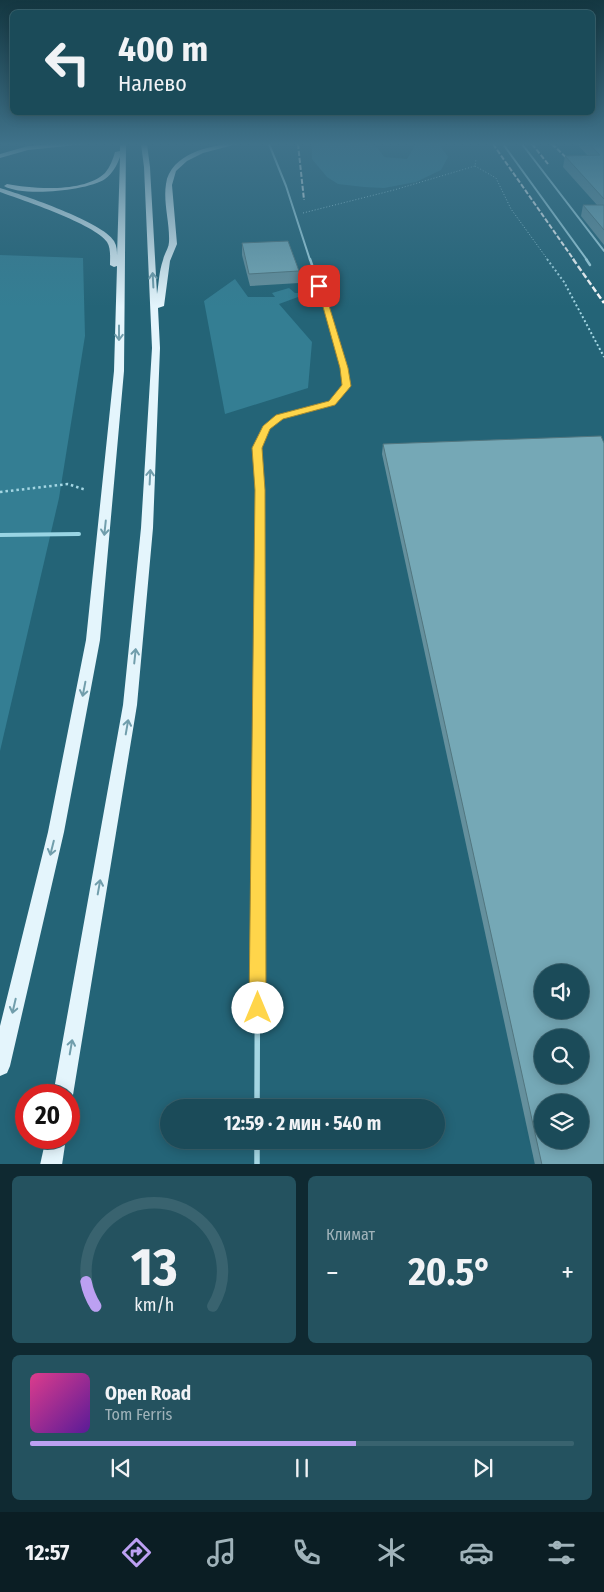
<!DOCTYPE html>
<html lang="ru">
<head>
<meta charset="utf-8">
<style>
	:root { --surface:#1b4b59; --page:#24525f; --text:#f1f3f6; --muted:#a0b3ba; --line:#39636f; --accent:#bca0f2 }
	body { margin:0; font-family:"Fira Sans Condensed",sans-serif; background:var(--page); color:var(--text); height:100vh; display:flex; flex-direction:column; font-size:19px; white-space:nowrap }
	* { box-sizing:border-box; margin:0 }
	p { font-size:16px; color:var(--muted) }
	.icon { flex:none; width:28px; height:28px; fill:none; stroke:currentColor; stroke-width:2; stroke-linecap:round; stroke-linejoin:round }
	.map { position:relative; height:1164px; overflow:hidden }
	.side { display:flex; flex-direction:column; gap:12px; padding:12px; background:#0f2931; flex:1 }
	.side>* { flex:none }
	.guide { position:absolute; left:10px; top:10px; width:585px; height:105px; border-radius:8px; box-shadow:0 2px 12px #0003,0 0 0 1px var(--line); background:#1b4b59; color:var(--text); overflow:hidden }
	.controls { position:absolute; left:534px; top:964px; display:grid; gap:10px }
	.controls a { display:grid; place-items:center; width:55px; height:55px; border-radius:50%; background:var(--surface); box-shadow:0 2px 12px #0003,0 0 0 1px var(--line); font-size:25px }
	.speed { position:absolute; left:15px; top:1084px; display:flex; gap:10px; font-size:25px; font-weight:700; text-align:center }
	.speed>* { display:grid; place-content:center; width:65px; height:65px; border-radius:50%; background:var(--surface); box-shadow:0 2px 12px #0003,0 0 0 1px var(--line); line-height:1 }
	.speed .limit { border:8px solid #d22; background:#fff; color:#111 }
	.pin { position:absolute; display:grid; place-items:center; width:42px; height:42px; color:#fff; margin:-21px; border-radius:10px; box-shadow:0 2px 8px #0006 }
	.me { position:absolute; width:55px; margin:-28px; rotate:0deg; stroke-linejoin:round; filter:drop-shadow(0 0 4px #0008) }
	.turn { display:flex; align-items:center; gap:18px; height:105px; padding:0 25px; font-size:22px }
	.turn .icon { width:65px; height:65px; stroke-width:2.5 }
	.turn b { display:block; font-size:35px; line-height:42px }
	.big { font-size:38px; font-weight:700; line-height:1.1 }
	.side .card { flex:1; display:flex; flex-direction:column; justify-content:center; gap:8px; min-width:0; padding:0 18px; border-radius:8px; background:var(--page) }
	.side .dial { align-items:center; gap:0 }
	.dial svg { height:130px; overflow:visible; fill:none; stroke:var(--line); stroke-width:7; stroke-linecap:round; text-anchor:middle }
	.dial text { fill:var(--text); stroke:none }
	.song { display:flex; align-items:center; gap:15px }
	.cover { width:60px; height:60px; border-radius:8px; background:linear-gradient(135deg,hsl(330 70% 55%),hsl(270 70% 35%)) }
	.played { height:5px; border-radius:2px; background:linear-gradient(90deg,var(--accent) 60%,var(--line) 60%) }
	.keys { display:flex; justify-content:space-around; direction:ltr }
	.heat { display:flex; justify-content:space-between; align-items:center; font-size:28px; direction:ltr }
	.side .tiles { flex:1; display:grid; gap:12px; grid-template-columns:1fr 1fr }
	.card:last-child { grid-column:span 2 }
	.trip { position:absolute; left:160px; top:1099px; width:285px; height:50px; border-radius:25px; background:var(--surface); box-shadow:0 2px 12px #0003,0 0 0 1px var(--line); font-weight:700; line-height:50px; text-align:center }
	.tabs { display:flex; height:80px; justify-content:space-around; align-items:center; background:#0b1e24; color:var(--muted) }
	.tabs .icon { width:35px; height:35px }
	.tabs .on { color:var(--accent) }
	.tabs b { font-size:22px; color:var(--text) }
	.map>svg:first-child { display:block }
	.green { fill:#347e93 }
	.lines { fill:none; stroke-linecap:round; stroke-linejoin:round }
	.stream { stroke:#99d5e4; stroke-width:4 }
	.path-far2 { stroke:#a4d6e3; stroke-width:1; stroke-dasharray:1 2; stroke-linecap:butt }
	.path-far1 { stroke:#a4d6e3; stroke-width:2; stroke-dasharray:2 2.5; stroke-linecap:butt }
	.path { stroke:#a4d6e3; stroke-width:2.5; stroke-dasharray:2.5 3; stroke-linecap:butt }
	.lane-far4 { stroke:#a4d6e3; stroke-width:2 }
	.lane-far3 { stroke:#a4d6e3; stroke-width:2.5 }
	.lane-far2 { stroke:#a4d6e3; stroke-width:3 }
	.lane-far1 { stroke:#a4d6e3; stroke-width:4.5 }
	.lane { stroke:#a4d6e3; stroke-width:5.5 }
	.primary { fill:#e4f5fc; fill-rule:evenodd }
	.rail-far1 { stroke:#fff; stroke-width:2; stroke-dasharray:5 2; stroke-linecap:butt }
	.rail { stroke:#fff; stroke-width:2.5; stroke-dasharray:6 2.5; stroke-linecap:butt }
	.wall { fill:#65909d }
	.building { fill:#75a8b6; stroke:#52767f; fill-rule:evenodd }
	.oneway { stroke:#719eac }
	.route { fill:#ffd54a; stroke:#a68a30 }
</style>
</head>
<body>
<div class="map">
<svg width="604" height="1165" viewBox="0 0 604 1165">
	<rect width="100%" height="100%" fill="#246477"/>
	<g class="green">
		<path d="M 312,144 L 361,144 L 377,147 L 384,157 L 407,159 L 416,144 L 442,144 L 441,147 L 448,157 L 441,170 L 416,182 L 384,188 L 364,187 L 338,184 L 327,177 L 312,159 Z"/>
		<path d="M 0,255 L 83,258 L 85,336 L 59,498 L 0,751 Z"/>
		<path d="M 235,279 L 248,297 L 275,297 L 272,293 L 289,288 L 295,293 L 309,293 L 279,304 L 312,342 L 308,388 L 225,414 L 204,301 Z"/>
	</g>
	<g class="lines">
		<path class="stream" d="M 0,535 L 79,534"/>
		<g class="path-far2">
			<path d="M 475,166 L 496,178 L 511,209 L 548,260"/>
			<path d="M 303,213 L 394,190 L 475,166 L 476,159"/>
		</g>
		<path class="path-far1" d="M 547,259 L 564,282 L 604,357"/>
		<path class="path" d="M 0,492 L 68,484 L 86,490"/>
		<g class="lane-far4">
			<path d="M 269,144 L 286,186 L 310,260"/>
			<path d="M 503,144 L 587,260"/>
			<path d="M 522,144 L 604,251"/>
		</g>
		<g class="lane-far3">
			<path d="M 310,259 L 336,336 L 347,386 L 332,403 L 310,409"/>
			<path d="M 586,259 L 590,265"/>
		</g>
		<path class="lane-far2" d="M 259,600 L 260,490 L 257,448 L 266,428 L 279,417 L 315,407"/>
		<path class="lane-far1" d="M 258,847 L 259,599"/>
		<g class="lane">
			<path d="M 257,1108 L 258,846"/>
			<path d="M 257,1140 L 257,1165"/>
		</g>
		<g class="primary">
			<path d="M 53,144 L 86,144 L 28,150 L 0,158 L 0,154 L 28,146 Z"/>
			<path d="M 120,144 L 126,144 L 124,371 L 100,640 L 64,832 L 10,1066 L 7,1073 L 0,1076 L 0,1026 L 48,832 L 86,640 L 114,371 L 117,266 L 114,267 L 110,265 C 110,258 111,248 107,242 C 95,224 22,200 0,192 L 0,188 C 23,195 103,222 114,241 C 117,246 117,251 117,256 L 120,157 C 117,165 113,173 105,179 C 87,191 22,197 4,186 L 7,184 C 33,189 84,193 105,173 C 110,167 113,159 115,152 L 120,151 Z"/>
			<path d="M 141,144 L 147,144 L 150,167 L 157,294 C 159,283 159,271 163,260 C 164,254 169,248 169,242 C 170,223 163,203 166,184 C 170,154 211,144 237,144 L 203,153 L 187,161 L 176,171 L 172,185 L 177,244 L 170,261 L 164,306 L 158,308 L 160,348 L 153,528 L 137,705 L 73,1095 L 69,1103 L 69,1095 L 53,1095 L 123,705 L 141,528 L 152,348 L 144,167 Z"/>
			<path d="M 46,1138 L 66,1138 L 62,1165 L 40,1165 Z"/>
		</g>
		<g class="rail-far1">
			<path d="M 298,144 L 304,200"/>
			<path d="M 493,144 L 574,260"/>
			<path d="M 532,144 L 548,164"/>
			<path d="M 552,144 L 573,164"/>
		</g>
		<path class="rail" d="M 573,259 L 604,303"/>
	</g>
	<g class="wall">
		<path d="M 577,144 L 604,144 L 604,245 L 581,216 L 583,205 L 597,205 L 563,167 L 565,156 L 588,156 Z"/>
		<path d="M 242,243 L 299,271 L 299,283 L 250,286 L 242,255 Z"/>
		<path d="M 383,444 L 604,1165 L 535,1165 L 382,454 Z"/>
	</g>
	<g class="building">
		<path d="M 589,144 L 604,144 L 604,199 L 565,156 L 600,155 Z"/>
		<path d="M 583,205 L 604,205 L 604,230 Z"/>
		<path d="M 288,241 L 299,271 L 249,274 L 242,243 Z"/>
		<path d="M 601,436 L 604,443 L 604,1165 L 542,1165 L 383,444 ZM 542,972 L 580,972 L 580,1010 L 542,1010 ZM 542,1038 L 580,1038 L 580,1075 L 542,1075 ZM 542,1102 L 580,1102 L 580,1140 L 542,1140 Z"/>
	</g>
	<defs><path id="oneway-shaft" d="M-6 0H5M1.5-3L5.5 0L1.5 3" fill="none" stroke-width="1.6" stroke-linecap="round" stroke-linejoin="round" transform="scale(1.25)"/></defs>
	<g class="oneway">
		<use href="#oneway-shaft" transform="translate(153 280) rotate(-93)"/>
		<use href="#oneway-shaft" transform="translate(119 333) rotate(90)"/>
		<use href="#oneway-shaft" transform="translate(150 477) rotate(-87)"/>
		<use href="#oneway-shaft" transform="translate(105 528) rotate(96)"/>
		<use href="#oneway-shaft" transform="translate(135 656) rotate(-84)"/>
		<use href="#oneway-shaft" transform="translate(84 689) rotate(101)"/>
		<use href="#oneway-shaft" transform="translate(127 727) rotate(-80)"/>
		<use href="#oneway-shaft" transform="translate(52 848) rotate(104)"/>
		<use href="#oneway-shaft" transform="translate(99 887) rotate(-80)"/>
		<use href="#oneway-shaft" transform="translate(14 1006) rotate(103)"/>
		<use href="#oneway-shaft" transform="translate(71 1047) rotate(-80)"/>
	</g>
	<linearGradient id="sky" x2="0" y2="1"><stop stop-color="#143741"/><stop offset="0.47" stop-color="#3f728a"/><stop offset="1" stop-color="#3f728a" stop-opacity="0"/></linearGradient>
	<rect width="604" height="307" fill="url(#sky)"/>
	<path class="route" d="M 317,285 L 323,286 L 348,368 L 351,386 L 335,405 L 283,419 L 270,429 L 262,448 L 265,490 L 266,1008 L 264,1014 L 258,1016 L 252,1014 L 249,1008 L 255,490 L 252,448 L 263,426 L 276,415 L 329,401 L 342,385 L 340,368 Z"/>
</svg>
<div class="controls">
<a><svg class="icon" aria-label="sound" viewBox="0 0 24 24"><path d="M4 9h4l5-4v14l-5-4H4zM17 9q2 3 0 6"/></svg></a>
<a><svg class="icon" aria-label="search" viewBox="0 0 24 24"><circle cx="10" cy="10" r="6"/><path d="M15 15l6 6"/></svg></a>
<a><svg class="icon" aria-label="layers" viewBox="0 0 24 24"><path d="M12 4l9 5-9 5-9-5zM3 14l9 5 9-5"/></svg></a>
</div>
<div class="speed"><div class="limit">20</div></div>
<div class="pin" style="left:319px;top:286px;background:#d93025"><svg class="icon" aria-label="arrive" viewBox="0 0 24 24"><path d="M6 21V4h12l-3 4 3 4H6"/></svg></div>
<svg class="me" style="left:258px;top:1008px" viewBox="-20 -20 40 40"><circle r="19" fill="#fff"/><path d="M0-13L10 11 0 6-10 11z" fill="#ffd54a"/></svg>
<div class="trip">12:59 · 2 мин · 540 m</div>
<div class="guide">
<div class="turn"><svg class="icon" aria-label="left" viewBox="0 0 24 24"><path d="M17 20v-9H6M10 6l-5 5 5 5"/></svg><div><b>400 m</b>Налево</div></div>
</div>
</div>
<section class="side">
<div class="tiles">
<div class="card dial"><svg viewBox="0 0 100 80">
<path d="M14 69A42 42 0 1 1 86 69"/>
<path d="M14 69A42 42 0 0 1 8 54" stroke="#bca0f2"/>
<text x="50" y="56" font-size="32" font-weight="700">13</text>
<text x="50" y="72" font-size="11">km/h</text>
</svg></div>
<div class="card"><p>Климат</p>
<div class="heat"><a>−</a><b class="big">20.5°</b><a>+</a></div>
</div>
<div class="card">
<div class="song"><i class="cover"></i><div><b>Open Road</b><p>Tom Ferris</p></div></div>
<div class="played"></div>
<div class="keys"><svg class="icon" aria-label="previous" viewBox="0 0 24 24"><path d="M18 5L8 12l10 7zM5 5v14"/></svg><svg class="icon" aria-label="pause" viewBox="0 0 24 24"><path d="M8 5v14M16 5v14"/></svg><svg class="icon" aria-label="next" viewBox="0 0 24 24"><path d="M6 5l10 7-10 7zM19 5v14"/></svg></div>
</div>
</div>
</section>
<nav class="tabs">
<b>12:57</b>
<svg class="icon on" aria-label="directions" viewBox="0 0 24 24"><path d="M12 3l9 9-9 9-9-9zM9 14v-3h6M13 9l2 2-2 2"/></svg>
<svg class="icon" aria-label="music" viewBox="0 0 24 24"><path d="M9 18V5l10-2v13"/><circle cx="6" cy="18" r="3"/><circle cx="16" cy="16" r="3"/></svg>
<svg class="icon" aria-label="phone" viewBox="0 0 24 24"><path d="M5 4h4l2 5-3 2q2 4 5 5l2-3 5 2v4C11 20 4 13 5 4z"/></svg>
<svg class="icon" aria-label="climate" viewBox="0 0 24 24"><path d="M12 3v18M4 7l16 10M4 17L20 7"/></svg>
<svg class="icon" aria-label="car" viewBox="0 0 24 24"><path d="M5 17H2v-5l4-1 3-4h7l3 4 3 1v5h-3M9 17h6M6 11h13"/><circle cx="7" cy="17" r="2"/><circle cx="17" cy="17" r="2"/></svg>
<svg class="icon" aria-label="filters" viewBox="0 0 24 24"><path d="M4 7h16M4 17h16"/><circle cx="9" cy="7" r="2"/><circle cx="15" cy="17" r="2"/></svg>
</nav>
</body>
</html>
